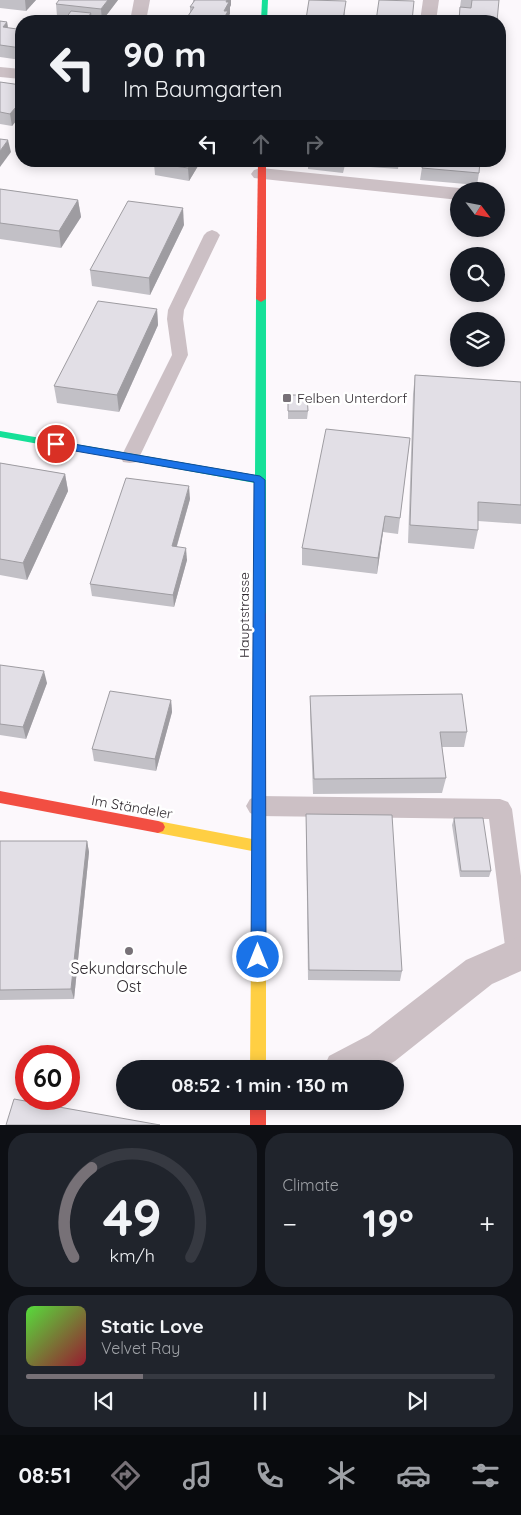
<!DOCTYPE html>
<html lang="en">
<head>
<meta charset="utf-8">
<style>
	:root { --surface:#171b24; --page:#20242c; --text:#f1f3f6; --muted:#9ea1a6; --line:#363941; --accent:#777177 }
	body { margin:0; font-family:Quicksand,sans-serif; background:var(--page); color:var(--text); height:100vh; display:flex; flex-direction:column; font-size:19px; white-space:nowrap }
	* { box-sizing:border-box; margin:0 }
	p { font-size:16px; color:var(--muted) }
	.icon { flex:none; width:28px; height:28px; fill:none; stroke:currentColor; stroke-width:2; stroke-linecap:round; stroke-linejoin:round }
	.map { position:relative; height:1125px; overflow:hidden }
	.sheet { display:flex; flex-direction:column; gap:8px; padding:8px; background:#0d0f14; flex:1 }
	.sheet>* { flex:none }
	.guide { position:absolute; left:15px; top:15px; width:491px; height:152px; border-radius:20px; box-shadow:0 2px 12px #0003; background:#171b24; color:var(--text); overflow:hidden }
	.needle { width:32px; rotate:122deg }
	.tools { position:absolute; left:450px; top:182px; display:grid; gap:10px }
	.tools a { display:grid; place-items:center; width:55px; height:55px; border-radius:50%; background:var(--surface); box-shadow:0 2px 12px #0003; font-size:25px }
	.speed { position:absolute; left:15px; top:1045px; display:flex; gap:10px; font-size:25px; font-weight:700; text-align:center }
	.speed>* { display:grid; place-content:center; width:65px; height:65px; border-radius:50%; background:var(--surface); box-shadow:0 2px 12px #0003; line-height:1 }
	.speed .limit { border:8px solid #d22; background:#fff; color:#111 }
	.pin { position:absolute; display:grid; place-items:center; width:42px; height:42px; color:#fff; margin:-21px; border:2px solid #fff; border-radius:50%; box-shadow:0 1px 5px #0007 }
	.me { position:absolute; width:55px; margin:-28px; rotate:0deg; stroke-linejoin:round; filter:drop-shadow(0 0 4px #0008) }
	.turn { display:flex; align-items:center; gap:18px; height:105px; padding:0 25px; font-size:22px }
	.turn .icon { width:65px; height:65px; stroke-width:2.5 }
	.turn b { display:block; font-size:35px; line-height:42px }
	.lanes { display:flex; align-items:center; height:48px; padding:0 25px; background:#0003; justify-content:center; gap:25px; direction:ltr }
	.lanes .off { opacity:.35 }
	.big { font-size:38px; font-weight:700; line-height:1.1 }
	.sheet .widget { flex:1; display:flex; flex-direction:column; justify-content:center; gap:8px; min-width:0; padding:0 18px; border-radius:20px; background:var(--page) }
	.sheet .dial { align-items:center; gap:0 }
	.dial svg { height:130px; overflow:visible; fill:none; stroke:var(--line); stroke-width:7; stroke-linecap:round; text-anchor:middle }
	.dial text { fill:var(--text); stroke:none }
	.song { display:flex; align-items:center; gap:15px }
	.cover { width:60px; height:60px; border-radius:8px; background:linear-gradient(135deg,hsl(110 70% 55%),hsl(350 70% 35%)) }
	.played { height:5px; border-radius:2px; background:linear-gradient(90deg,var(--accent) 25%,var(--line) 25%) }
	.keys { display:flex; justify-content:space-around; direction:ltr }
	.heat { display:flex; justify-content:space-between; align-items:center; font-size:28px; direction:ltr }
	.sheet .tiles { flex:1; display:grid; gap:8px; grid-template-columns:1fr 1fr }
	.widget:last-child { grid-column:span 2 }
	.trip { position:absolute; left:116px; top:1060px; width:288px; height:50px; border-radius:25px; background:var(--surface); box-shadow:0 2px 12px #0003; font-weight:700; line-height:50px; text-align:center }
	.dock { display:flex; height:80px; justify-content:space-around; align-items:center; background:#090b0e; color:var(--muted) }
	.dock .icon { width:35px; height:35px }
	.dock .selected { color:var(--accent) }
	.dock b { font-size:22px; color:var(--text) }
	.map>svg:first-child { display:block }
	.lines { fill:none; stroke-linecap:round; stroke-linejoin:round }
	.lane { fill:#ccc0c5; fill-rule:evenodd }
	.street { fill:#ccc0c5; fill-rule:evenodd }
	.fast { fill:#16e098; fill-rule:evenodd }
	.slow { fill:#ffcf43; fill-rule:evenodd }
	.jam { fill:#f24e42; fill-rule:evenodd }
	.wall { fill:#c2c0c6 }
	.shaded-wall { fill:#9e9ca1 }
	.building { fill:#e2dfe6; stroke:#9e9ca1 }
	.route { fill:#1a73e8; stroke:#114b97 }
	.poi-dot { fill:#777177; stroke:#fff; stroke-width:2 }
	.labels { text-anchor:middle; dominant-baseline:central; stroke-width:5; stroke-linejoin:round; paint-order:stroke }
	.poi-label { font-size:14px; fill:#2f292f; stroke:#fff; text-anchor:start }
	.street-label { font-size:14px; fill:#2f292f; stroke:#fff }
	.near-poi-label { font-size:16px; fill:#2f292f; stroke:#fff }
</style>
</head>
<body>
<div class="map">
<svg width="521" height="1125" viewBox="0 0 521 1125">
	<rect width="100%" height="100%" fill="#fcf8fc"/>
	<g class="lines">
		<g class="lane">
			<path d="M 212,230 L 217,232 L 220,235 L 184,310 L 183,319 L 188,355 L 137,462 L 130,463 L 123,462 L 121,457 L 172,355 L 167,319 L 168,310 L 204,235 L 207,232 Z"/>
			<path d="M 258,796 L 500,799 L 508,802 L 512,809 L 521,876 L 521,966 L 510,963 L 506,954 L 489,819 L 258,816 L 250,813 L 246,806 L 250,799 Z"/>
		</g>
		<g class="street">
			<path d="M 134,0 L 150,0 L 146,21 L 130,21 Z"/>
			<path d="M 423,0 L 439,0 L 436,21 L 420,21 Z"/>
			<path d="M 0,67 L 21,69 L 21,79 L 0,77 Z"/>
			<path d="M 261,168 L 459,188 L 467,191 L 459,191 L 459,200 L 254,178 L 251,174 L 254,170 Z"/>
			<path d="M 521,936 L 521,971 L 492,984 L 395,1061 L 381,1069 L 323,1069 L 329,1056 L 369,1035 L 466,960 Z"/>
		</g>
		<g class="fast">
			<path d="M 262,0 L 268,0 L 267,21 L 261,21 Z"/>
			<path d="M 261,296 L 266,299 L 266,614 L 264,617 L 256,617 L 254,614 L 255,483 L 0,437 L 0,431 L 255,475 L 256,299 Z"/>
		</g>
		<path class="slow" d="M 259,803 L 264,805 L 266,809 L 266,1069 L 250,1069 L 252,851 L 158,833 L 153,831 L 151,827 L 153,823 L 158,821 L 252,839 L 252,809 L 254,805 Z"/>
		<g class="jam">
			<path d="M 258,161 L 266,161 L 266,299 L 261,302 L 256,299 Z"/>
			<path d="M 260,609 L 264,611 L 266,614 L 266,809 L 264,813 L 259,815 L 254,813 L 252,809 L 254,614 L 256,611 Z"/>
			<path d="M 0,791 L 158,821 L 163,823 L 165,827 L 163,831 L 158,833 L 0,803 Z"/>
			<rect x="250" y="1101" width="16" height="24"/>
		</g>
	</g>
	<g class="wall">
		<path d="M 0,0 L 36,0 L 26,11 L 0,8 Z"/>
		<path d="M 118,0 L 102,21 L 92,20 L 91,21 L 66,21 L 66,18 L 67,17 L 57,16 L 56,4 Z"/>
		<path d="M 193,0 L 231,0 L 231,5 L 230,7 L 230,14 L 228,16 L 228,21 L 189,21 L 188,16 L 190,13 L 190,7 L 193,3 Z"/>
		<path d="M 461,0 L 499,0 L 458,21 Z"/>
		<path d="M 345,12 L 344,21 L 306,21 L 306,19 Z"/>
		<path d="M 0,21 L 7,22 L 8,28 L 17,29 L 21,24 L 21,60 L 0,57 Z"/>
		<path d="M 0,82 L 21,85 L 21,115 L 12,126 L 0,124 Z"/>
		<path d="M 201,161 L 189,181 L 155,175 L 154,163 Z"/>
		<path d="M 308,161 L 346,161 L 343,173 L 308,169 Z"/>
		<path d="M 370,161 L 399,161 L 398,169 L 370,167 Z"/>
		<path d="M 423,161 L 479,173 L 477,185 L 420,180 Z"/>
		<path d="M 0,189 L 78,200 L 81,217 L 61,248 L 0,239 Z"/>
		<path d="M 184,225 L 150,295 L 92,286 L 90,270 Z"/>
		<path d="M 157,309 L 158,325 L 119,412 L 57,403 L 54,386 Z"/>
		<path d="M 415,375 L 521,382 L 521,524 L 478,521 L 478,530 L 474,549 L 408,543 L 413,394 Z"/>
		<path d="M 288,395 L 308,411 L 307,419 L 288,419 Z"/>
		<path d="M 410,438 L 398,534 L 383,532 L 377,574 L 302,565 L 302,548 Z"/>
		<path d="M 0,463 L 65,474 L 68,491 L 27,580 L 0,575 Z"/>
		<path d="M 190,499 L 177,546 L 187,560 L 174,607 L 92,596 L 90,584 Z"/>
		<path d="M 0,665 L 47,683 L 26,739 L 0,735 Z"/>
		<path d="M 310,696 L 467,732 L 464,747 L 442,747 L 446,778 L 442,793 L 313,794 L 310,711 Z"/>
		<path d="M 171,700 L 172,712 L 156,771 L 94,761 L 92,749 Z"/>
		<path d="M 306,814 L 402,971 L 400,981 L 308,980 L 306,825 Z"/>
		<path d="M 454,818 L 491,871 L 489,877 L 460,877 L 452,825 Z"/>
		<path d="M 0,841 L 87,841 L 89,852 L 74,999 L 0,1000 Z"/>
	</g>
	<g class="shaded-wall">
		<path d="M 25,0 L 36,0 L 26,11 Z"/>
		<path d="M 108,0 L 118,0 L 102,21 L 101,9 Z"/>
		<path d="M 227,0 L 231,0 L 231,5 L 230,7 L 230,14 L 228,16 L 228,21 L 223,21 Z"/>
		<path d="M 91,13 L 92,20 L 91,21 L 86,21 Z"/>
		<path d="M 7,22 L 9,34 L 3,27 Z"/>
		<path d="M 21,101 L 21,115 L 12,126 L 10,114 Z"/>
		<path d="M 8,140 L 11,152 L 0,167 L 0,151 Z"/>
		<path d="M 193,161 L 201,161 L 189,181 L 188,168 Z"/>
		<path d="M 78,200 L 81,217 L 61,248 L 59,231 Z"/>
		<path d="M 183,208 L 184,225 L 150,295 L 149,278 Z"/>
		<path d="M 157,309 L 158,325 L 119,412 L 117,395 Z"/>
		<path d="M 65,474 L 68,491 L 27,580 L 23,563 Z"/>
		<path d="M 189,486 L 190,499 L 173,559 L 172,546 Z"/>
		<path d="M 385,516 L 383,532 L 377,574 L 378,558 Z"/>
		<path d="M 186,548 L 187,560 L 174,607 L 173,595 Z"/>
		<path d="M 44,671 L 47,683 L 26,739 L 23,727 Z"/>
		<path d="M 171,700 L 172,712 L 156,771 L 155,759 Z"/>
		<path d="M 87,841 L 89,852 L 74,999 L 71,989 Z"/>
	</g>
	<g class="building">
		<path d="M 59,0 L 108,0 L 101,9 L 56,4 Z"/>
		<path d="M 195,0 L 227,0 L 226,2 L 229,2 L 224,11 L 228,11 L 223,20 L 188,16 L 194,7 L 190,7 Z"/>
		<path d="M 309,0 L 346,1 L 343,20 L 306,19 Z"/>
		<path d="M 379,0 L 414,1 L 412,21 L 376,21 Z"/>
		<path d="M 472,0 L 499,0 L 497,21 L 459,21 L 460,7 L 471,8 Z"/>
		<path d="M 71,11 L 91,13 L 86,20 L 66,18 Z"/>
		<path d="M 0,21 L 7,22 L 3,27 L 17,29 L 21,24 L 21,48 L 0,45 Z"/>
		<path d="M 0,82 L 21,85 L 21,101 L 10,114 L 0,112 Z"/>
		<path d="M 0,139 L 8,140 L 0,151 Z"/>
		<path d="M 155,161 L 193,161 L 188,168 L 154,163 Z"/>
		<path d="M 308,161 L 344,161 L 344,166 L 308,162 Z"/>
		<path d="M 385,161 L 399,161 L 398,162 Z"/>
		<path d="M 423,161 L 480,161 L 479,173 L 422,168 Z"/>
		<path d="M 0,189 L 78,200 L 59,231 L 0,223 Z"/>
		<path d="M 128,201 L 183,208 L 149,278 L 90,270 Z"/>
		<path d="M 98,301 L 157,309 L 117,395 L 54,386 Z"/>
		<path d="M 415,375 L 521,382 L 521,505 L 478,502 L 478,530 L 410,525 Z"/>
		<path d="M 288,395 L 307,395 L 308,411 L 288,411 Z"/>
		<path d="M 326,429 L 410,438 L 400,518 L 385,516 L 378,558 L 302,548 Z"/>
		<path d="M 0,463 L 65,474 L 23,563 L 0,559 Z"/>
		<path d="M 126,478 L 189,486 L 172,546 L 186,548 L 173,595 L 90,584 Z"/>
		<path d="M 0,665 L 44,671 L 23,727 L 0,724 Z"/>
		<path d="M 110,691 L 171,700 L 155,759 L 92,749 Z"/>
		<path d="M 462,694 L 467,732 L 440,732 L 446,778 L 314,779 L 310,696 Z"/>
		<path d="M 306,814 L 392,815 L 402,971 L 309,970 Z"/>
		<path d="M 454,818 L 483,818 L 491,871 L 461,871 Z"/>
		<path d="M 0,841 L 87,841 L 71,989 L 0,990 Z"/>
		<path d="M 14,1099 L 160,1125 L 6,1125 Z"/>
	</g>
	<path class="route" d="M 56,441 L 260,476 L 265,480 L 266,957 L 263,962 L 258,964 L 253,962 L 251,957 L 254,482 L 52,447 L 50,444 L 52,442 Z"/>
	<g class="poi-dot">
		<rect x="282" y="393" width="10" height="10" rx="2.5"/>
		<circle cx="129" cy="951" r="5"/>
	</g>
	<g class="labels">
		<g class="poi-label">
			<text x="297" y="398">Felben Unterdorf</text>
		</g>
		<g class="street-label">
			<text transform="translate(244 615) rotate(-90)">Hauptstrasse</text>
			<text transform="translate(132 807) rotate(10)">Im Ständeler</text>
		</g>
		<g class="near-poi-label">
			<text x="129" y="968">Sekundarschule<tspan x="129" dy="18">Ost</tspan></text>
		</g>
	</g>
</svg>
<div class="tools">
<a><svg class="needle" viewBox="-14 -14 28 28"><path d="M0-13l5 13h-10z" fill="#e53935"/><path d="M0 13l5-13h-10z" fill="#9ea1a6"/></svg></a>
<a><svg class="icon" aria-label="search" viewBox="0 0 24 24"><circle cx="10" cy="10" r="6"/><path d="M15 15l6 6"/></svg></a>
<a><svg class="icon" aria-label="layers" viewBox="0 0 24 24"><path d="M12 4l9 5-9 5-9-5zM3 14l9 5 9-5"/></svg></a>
</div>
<div class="speed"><div class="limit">60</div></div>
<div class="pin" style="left:56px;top:444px;background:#d93025"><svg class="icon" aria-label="arrive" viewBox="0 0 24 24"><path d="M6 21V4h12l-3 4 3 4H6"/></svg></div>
<svg class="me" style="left:258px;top:957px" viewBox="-20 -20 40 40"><circle r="17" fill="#1a73e8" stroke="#fff" stroke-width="3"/><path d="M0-11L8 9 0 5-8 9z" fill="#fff"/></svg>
<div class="trip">08:52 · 1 min · 130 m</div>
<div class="guide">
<div class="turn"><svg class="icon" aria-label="left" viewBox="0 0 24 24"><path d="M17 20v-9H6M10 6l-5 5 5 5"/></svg><div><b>90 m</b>Im Baumgarten</div></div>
<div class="lanes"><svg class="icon" aria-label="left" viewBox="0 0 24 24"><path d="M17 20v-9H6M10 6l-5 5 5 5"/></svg><svg class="icon off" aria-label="ahead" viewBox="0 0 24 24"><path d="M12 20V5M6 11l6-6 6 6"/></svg><svg class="icon off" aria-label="right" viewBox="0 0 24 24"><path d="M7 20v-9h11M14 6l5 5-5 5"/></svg></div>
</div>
</div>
<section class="sheet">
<div class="tiles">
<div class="widget dial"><svg viewBox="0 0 100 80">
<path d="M14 69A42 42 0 1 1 86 69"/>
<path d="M14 69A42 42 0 0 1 25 14" stroke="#777177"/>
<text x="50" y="56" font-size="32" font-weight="700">49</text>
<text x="50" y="72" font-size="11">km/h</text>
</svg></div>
<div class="widget"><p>Climate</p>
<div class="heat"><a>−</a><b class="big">19°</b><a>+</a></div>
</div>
<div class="widget">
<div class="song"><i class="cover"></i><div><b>Static Love</b><p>Velvet Ray</p></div></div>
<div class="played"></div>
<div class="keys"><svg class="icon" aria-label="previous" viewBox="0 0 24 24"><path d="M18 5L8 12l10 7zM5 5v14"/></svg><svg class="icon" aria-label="pause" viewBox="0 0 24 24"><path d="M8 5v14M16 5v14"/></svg><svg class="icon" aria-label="next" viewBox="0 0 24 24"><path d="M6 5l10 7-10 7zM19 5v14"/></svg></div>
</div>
</div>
</section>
<nav class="dock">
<b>08:51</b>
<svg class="icon selected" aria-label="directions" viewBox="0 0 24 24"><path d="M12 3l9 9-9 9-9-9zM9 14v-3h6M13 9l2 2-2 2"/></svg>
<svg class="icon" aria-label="music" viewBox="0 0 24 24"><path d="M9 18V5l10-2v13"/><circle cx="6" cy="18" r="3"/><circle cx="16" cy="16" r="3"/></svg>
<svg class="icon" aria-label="phone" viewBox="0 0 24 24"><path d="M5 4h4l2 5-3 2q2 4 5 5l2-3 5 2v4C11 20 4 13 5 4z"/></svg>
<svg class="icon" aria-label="climate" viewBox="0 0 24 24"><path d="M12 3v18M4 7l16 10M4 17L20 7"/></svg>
<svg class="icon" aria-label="car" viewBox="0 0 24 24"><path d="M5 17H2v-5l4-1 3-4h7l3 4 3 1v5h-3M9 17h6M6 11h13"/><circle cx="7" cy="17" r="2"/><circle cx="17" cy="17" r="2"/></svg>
<svg class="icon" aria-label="filters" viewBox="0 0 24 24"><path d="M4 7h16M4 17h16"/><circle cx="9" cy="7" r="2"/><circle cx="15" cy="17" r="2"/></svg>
</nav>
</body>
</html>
